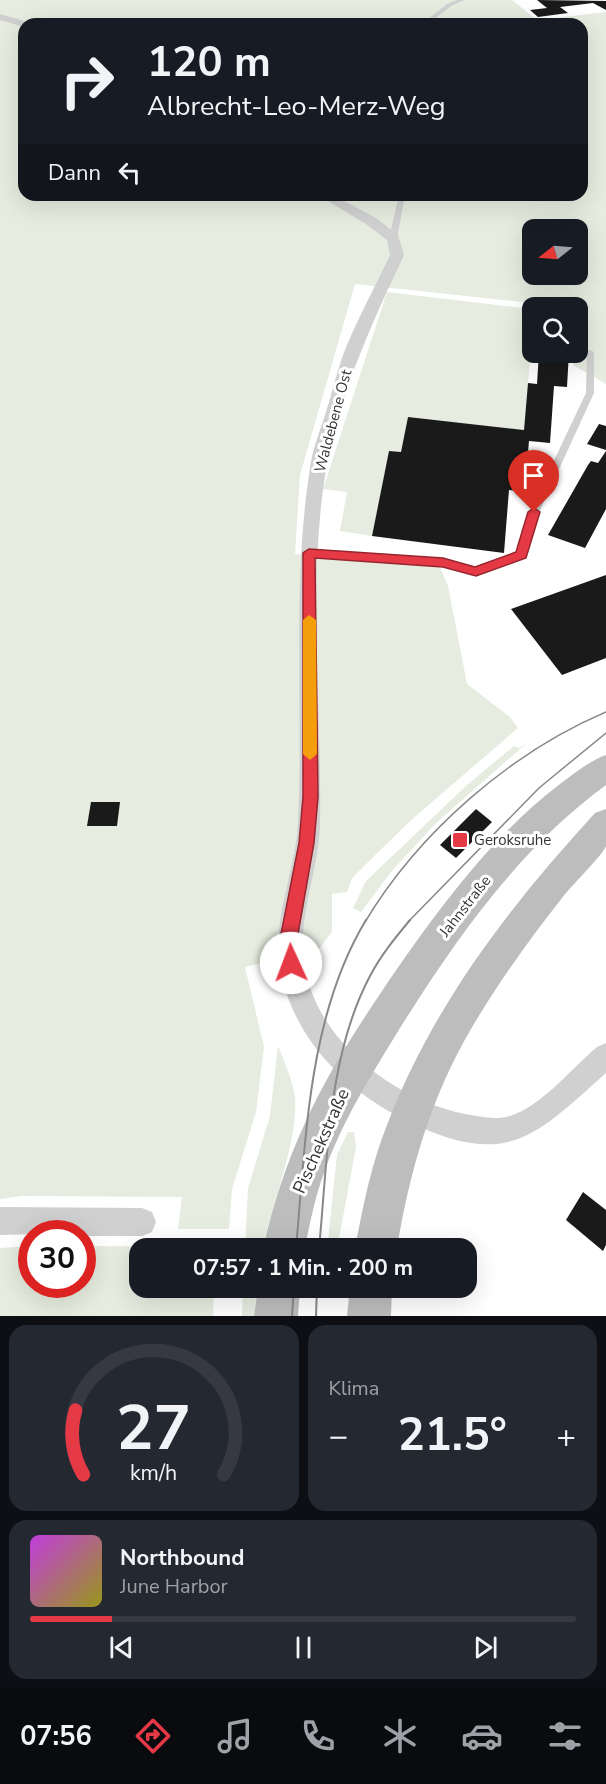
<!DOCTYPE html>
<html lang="de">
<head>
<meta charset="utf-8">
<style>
	:root { --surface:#171b24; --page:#242831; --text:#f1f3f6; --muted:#9ea1a6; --line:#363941; --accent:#e63946 }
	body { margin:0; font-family:"Nunito Sans",sans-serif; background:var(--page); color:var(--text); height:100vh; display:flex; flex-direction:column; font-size:22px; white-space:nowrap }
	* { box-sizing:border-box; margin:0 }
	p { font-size:20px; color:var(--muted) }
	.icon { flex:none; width:33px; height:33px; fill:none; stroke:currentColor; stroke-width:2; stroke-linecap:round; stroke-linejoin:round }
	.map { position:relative; height:1316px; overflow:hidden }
	.details { display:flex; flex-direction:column; gap:9px; padding:9px; background:#0d0f14; flex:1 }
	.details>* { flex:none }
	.guide { position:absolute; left:18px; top:18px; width:570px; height:183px; border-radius:18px; box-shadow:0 6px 24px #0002; background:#171b24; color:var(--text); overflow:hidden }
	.needle { width:39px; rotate:253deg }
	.tools { position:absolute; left:522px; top:219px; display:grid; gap:12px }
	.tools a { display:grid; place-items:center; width:66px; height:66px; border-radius:12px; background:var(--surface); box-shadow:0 6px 24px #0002; font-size:30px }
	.speed { position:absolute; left:18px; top:1220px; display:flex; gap:12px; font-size:30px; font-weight:700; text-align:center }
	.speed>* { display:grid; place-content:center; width:78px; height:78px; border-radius:50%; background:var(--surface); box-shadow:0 6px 24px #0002; line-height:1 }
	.speed .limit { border:9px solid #d22; background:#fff; color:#111 }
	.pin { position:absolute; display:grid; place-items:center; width:51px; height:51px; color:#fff; margin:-62px -26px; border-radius:50% 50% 50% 0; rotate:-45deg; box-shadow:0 0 6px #0007 }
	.pin .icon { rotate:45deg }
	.me { position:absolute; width:66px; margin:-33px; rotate:358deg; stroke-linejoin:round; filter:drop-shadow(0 0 4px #0008) }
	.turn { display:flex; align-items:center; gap:21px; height:126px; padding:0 30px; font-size:27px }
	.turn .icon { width:78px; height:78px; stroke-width:2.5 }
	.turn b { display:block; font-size:42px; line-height:51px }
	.then { display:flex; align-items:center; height:57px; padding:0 30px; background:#0003; gap:12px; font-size:22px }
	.big { font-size:45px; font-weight:700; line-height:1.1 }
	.details .tile { flex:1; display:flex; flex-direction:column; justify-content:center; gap:9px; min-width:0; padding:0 21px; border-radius:18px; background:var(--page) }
	.details .dial { align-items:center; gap:0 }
	.dial svg { height:156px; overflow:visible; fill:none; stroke:var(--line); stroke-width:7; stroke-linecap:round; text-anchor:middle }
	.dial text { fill:var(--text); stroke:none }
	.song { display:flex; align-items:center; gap:18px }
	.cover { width:72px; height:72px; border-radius:9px; background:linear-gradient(135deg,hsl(290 70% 55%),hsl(60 70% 35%)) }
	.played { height:6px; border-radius:3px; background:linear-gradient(90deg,var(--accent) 15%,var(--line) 15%) }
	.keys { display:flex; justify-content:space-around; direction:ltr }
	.heat { display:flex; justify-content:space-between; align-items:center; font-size:33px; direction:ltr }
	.details .tiles { flex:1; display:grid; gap:9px; grid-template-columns:1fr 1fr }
	.tile:last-child { grid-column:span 2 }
	.trip { position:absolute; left:129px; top:1238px; width:348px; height:60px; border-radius:18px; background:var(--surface); box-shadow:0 6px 24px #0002; font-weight:700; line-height:60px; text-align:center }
	.menu { display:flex; height:96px; justify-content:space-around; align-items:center; background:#090b0e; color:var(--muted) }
	.menu .icon { width:42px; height:42px }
	.menu .on { color:var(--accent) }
	.menu b { font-size:27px; color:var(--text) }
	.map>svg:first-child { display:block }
	.green { fill:#e6ecdf; fill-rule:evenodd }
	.building { fill:#1a1a1a }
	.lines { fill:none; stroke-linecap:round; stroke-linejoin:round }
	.service { fill:#d0d0d0; fill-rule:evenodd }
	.minor { fill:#d0d0d0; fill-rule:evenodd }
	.secondary { fill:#bdbdbd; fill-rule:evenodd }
	.tram-far1 { stroke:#888; stroke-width:1.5 }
	.tram { stroke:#888; stroke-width:2 }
	.route { fill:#e63946; stroke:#96252e; stroke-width:1.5 }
	.slow { fill:#f59e0b }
	.poi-dot { fill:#e63946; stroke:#fff; stroke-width:2 }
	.labels { text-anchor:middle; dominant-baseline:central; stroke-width:6; stroke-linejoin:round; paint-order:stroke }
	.street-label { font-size:15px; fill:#333; stroke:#fff }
	.poi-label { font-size:15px; fill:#333; stroke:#fff; text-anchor:start }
	.near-street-label { font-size:18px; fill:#333; stroke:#fff }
</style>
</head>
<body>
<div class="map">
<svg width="606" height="1316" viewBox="0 0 606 1316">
	<rect width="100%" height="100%" fill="#fff"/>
	<g class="green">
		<path d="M 0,0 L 512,0 L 537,20 L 606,12 L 606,384 L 573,365 L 573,353 L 578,352 L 578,308 L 355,284 L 300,475 L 295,554 L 439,565 L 448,586 L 467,684 L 510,717 L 518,728 L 410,821 L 352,878 L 347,892 L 332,894 L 332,932 L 318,950 L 245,967 L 264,1047 L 256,1112 L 232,1189 L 229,1229 L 178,1229 L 182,1197 L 22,1196 L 0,1199 ZM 24,24 L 582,24 L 582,195 L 24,195 ZM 532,230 L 578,230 L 578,274 L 532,274 Z"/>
		<path d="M 387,292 L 532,309 L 532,338 L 524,430 L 408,417 L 401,452 L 389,451 L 372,536 L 340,531 L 347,492 L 323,489 Z"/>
		<path d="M 528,742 L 435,824 L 391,872 L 361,912 L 353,908 L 366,881 L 467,785 L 514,746 L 519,748 Z"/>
		<path d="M 278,1046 C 285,1063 293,1081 295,1099 C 298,1142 272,1203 263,1248 L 245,1248 L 248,1188 L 270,1116 Z"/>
		<path d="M 348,1132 L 354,1132 L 356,1147 L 338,1244 L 328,1241 L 337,1155 Z"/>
		<path d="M 31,1246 L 32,1284 L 82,1284 L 83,1246 L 230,1247 L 140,1248 L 140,1287 L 229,1287 L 228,1291 L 214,1290 L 213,1316 L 0,1316 L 0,1248 Z"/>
		<path d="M 243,1287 L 257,1287 L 254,1316 L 242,1316 Z"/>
	</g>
	<g class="building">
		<path d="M 537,0 L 606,1 L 606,10 L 593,3 L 560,7 L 568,13 L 538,17 L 530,10 L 547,8 Z"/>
		<path d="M 539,352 L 569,352 L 567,387 L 554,386 L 550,443 L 529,441 L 528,452 L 548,457 L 536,482 L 530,481 L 529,492 L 509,490 L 504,553 L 372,536 L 389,451 L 401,452 L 408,417 L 524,430 L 528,383 L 537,384 Z"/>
		<path d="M 599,424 L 606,426 L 606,450 L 587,444 Z"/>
		<path d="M 606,451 L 606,509 L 585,548 L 548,535 L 588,465 L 591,461 L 598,463 Z"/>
		<path d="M 606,575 L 606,658 L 562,675 L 511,609 Z"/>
		<path d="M 91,802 L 120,802 L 117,826 L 87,826 Z"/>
		<path d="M 476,809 L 492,822 L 456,858 L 440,845 Z"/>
		<path d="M 583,1192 L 606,1210 L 606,1245 L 603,1251 L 566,1220 Z"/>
	</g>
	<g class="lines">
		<g class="service">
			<path d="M 457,0 L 464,0 L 451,6 L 428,24 L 422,24 L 447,4 Z"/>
			<path d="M 399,195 L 405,195 L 397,238 L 393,240 L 389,238 Z"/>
			<path d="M 587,350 L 590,350 L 594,352 L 594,393 L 532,528 L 524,557 L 476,574 L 443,565 L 306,555 L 304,553 L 309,550 L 443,559 L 476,567 L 517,553 L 522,528 L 586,393 Z"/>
		</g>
		<g class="minor">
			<path d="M 0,14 L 27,22 L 29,24 L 24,24 L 24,27 L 0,20 Z"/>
			<path d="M 318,195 L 333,195 L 376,218 L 398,235 L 404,255 C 373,321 342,388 328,459 C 306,573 322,706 320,823 C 319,872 296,918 305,967 C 317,1041 395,1100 465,1114 C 481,1117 500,1121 515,1114 C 544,1103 573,1067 597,1047 L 606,1043 L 606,1073 C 536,1135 509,1169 411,1123 C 348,1093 293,1040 280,968 C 272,919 295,872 298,824 C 304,703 291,582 311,462 C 314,445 321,428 326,412 C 333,390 338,366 347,345 C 360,314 376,285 390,255 L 387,240 L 366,224 Z"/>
			<path d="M 0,1207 L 142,1208 L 152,1212 L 156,1222 L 152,1232 L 142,1236 L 82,1236 L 82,1233 L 0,1235 Z"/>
		</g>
		<g class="secondary">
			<path d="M 606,755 L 606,785 C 519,849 457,937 400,1028 C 372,1074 342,1121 324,1173 C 315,1197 310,1223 305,1248 L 263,1248 C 273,1205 286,1164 305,1123 C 328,1072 359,1025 390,979 C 439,908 492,836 560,784 C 575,773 589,761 606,755 Z"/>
			<path d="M 606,809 C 606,819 606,836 606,846 C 603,855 570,887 562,898 C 529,940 498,983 471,1029 C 431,1097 410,1170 397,1248 L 355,1248 C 363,1206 371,1165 387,1125 C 433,1005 509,907 595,813 Z"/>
			<path d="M 258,1287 L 300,1287 L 298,1316 L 254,1316 Z"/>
			<path d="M 350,1287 L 392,1287 L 391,1316 L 347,1316 Z"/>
		</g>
		<g class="tram-far1">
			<path d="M 365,922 C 419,832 510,753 606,712"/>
			<path d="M 408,922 L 539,788 L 606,733"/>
		</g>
		<g class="tram">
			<path d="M 296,1248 C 306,1139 308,1016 366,920"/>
			<path d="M 319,1248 C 328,1159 327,1057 370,976 C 381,955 395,938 410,920"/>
			<path d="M 292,1316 L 294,1287"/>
			<path d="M 316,1316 L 317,1287"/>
		</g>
	</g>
	<path class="route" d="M 534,508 L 540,512 L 526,558 L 476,576 L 443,567 L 315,558 L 318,797 L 314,843 L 298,934 L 299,963 L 297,969 L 291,971 L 285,969 L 281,934 L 299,843 L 303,797 L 303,553 L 309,549 L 443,558 L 475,567 L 516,552 L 528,512 Z"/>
	<path class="slow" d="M 309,615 L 316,620 L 317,754 L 310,760 L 303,754 L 303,620 Z"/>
	<rect class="poi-dot" x="452" y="832" width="16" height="16" rx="3"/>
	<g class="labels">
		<g class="street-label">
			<text transform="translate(333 421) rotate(-75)">Waldebene Ost</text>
			<text transform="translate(465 906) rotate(-52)">Jahnstraße</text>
		</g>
		<g class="poi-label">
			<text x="474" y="840">Geroksruhe</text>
		</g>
		<g class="near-street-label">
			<text transform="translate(321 1141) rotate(-66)">Pischekstraße</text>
		</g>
	</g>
</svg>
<div class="tools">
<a><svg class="needle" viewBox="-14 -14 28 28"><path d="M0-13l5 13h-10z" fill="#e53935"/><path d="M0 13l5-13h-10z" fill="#9ea1a6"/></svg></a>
<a><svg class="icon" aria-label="search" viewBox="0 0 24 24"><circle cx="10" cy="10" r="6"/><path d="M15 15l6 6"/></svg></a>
</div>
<div class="speed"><div class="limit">30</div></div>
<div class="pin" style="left:534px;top:512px;background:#d93025"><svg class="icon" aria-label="arrive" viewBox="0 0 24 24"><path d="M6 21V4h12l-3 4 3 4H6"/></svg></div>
<svg class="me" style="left:291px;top:963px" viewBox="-20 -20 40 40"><circle r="19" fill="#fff"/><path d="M0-13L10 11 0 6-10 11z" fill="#e63946"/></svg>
<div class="trip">07:57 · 1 Min. · 200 m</div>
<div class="guide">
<div class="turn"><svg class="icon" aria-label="right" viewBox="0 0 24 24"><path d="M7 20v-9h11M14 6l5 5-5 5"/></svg><div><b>120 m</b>Albrecht-Leo-Merz-Weg</div></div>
<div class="then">Dann<svg class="icon" aria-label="left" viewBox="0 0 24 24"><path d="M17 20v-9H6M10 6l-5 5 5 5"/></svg></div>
</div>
</div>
<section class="details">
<div class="tiles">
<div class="tile dial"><svg viewBox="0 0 100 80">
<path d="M14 69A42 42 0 1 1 86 69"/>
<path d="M14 69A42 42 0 0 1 10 36" stroke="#e63946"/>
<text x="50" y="56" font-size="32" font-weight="700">27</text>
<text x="50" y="72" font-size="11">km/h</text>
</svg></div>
<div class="tile"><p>Klima</p>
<div class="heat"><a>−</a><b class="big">21.5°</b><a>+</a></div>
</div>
<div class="tile">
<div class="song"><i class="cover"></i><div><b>Northbound</b><p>June Harbor</p></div></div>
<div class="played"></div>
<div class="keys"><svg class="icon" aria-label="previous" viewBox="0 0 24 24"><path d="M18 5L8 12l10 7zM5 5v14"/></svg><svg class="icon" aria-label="pause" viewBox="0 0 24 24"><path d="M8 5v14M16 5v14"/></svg><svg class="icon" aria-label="next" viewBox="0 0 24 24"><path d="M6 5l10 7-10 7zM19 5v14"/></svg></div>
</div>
</div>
</section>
<nav class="menu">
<b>07:56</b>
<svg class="icon on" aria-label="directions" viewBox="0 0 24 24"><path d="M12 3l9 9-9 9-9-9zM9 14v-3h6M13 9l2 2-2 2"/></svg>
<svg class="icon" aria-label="music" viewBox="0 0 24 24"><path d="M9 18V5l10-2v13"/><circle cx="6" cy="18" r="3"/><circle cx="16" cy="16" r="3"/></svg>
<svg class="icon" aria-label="phone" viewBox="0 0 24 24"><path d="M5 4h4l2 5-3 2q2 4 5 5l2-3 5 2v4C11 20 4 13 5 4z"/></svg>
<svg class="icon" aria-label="climate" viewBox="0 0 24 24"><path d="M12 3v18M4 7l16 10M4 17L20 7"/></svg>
<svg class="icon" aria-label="car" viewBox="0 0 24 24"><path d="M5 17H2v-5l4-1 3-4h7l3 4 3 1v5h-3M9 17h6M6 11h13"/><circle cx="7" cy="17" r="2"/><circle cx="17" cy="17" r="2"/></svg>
<svg class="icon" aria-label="filters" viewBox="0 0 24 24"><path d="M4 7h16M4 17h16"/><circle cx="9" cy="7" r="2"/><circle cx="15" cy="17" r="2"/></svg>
</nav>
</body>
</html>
